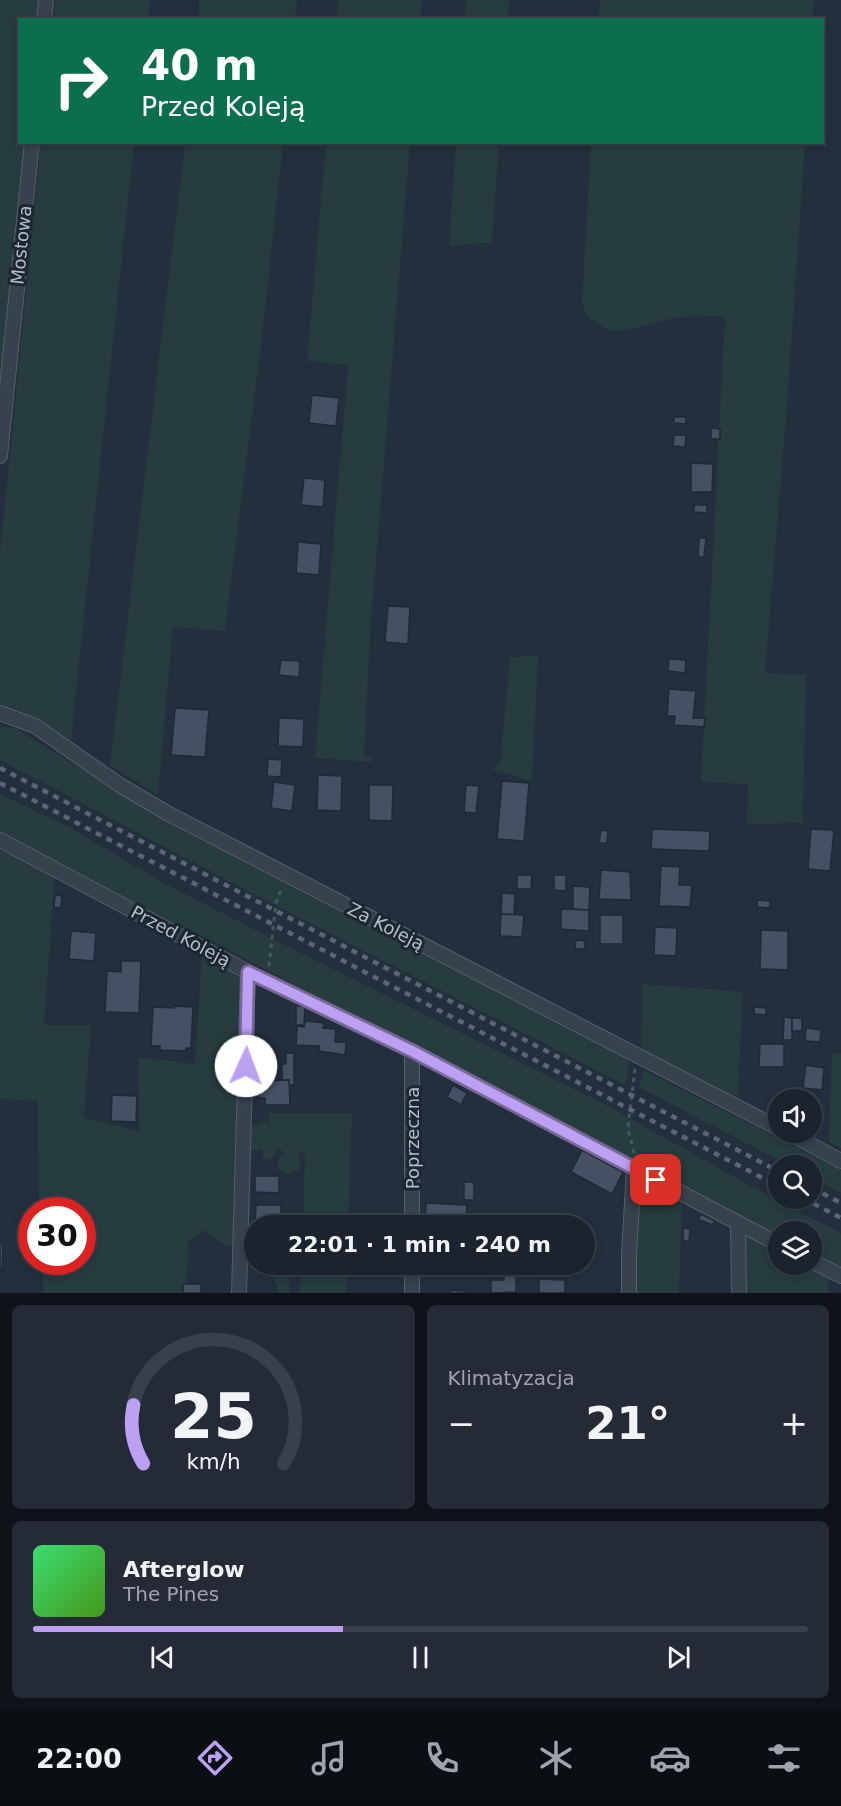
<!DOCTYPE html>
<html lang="pl">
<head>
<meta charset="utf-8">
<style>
	:root { --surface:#1b232e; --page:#242b36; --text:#f1f3f6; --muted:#a0a4aa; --line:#39404a; --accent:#bca0f2 }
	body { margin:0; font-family:"DejaVu Sans",sans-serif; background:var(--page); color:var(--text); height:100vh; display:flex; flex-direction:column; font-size:22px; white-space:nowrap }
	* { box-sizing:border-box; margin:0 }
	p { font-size:20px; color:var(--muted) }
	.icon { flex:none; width:33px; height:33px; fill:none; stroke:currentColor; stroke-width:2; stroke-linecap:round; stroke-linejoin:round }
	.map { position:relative; height:1293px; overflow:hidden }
	.side { display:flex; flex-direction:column; gap:12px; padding:12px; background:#0f1319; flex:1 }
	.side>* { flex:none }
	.top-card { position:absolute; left:18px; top:18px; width:806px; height:126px; border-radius:0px; box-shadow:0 3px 9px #0003,0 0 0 2px var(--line); background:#0b6e4f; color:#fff; overflow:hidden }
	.fabs { position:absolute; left:768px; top:1089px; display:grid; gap:12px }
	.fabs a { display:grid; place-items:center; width:54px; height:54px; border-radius:50%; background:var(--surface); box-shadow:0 3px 9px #0003,0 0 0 2px var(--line); font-size:30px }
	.speed { position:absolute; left:18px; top:1197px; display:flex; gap:12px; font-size:30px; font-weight:700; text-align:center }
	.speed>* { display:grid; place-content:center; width:78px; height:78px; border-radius:50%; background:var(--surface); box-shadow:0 3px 9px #0003,0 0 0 2px var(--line); line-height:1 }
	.speed .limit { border:9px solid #d22; background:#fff; color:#111 }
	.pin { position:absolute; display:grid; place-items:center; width:51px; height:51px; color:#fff; margin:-26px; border-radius:12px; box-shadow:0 3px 9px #0006 }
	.me { position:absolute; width:66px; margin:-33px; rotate:2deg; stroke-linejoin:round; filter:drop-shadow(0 0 4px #0008) }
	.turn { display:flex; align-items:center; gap:21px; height:126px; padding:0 24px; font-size:27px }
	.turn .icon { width:78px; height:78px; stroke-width:2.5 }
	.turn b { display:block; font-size:42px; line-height:51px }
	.big { font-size:45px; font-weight:700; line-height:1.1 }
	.side .widget { flex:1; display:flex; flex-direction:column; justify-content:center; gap:9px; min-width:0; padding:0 21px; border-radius:9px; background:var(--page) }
	.side .dial { align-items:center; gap:0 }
	.dial svg { height:156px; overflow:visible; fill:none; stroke:var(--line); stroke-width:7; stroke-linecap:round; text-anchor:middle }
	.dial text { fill:var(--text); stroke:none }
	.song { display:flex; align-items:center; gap:18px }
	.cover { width:72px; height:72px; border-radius:9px; background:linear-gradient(135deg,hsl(140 70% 55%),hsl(100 70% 35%)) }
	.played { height:6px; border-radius:3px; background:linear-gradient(90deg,var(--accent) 40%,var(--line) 40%) }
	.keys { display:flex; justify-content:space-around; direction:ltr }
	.heat { display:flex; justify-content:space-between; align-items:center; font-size:33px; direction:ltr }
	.side .tiles { flex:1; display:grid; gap:12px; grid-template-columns:1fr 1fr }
	.widget:last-child { grid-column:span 2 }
	.trip { position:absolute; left:244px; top:1215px; width:351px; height:60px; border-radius:30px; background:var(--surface); box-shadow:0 3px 9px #0003,0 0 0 2px var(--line); font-weight:700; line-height:60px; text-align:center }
	.menu { display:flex; height:96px; justify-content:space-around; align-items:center; background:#0b0e12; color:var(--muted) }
	.menu .icon { width:42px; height:42px }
	.menu .active { color:var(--accent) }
	.menu b { font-size:27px; color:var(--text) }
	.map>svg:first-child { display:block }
	.green { fill:#263c3f }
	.building { fill:#455162; stroke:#1f2835; stroke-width:1.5 }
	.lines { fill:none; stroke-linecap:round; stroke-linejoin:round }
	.minor-casing { stroke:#565f6c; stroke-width:16 }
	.path { stroke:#44595c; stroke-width:3; stroke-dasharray:4.5 4.5; stroke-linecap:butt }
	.minor { stroke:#38414e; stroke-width:14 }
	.rail { stroke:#5a6575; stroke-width:4.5; stroke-dasharray:6 6; stroke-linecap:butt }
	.route-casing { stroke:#7a689d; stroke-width:15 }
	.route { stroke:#bca0f2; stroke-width:10 }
	.labels { text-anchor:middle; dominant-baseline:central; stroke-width:6; stroke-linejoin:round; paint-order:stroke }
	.street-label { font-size:18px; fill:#b4bcc9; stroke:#1d2633 }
</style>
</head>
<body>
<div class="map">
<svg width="841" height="1293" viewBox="0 0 841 1293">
	<rect width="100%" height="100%" fill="#242f3e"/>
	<g class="green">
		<path d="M 0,0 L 40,0 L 38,19 L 20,20 L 20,142 L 25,143 L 0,384 Z"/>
		<path d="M 55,0 L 150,0 L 148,19 L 53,19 Z"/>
		<path d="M 199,0 L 297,0 L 295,19 L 199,19 Z"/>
		<path d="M 338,0 L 422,0 L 420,19 L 336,19 Z"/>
		<path d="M 466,0 L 509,0 L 508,19 L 465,19 Z"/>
		<path d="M 600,0 L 814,0 L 813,19 L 598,19 Z"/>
		<path d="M 41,143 L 134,143 L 71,740 L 0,704 L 0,553 Z"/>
		<path d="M 185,143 L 283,143 L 262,337 L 225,631 L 173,627 L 158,795 L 110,765 Z"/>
		<path d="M 326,143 L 410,143 L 370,635 L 364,756 L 373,759 L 371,762 L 315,758 L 348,365 L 307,361 Z"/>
		<path d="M 456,143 L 499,143 L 492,242 L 449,246 Z"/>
		<path d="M 591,143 L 805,143 L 787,407 L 765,673 L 806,675 L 803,823 L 747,824 L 748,784 L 701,782 L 725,316 L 677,317 L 629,330 L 610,331 L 587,316 L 582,303 Z"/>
		<path d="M 538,656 L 538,657 L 532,781 L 492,769 L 500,763 L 510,657 Z"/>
		<path d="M 0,727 L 15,728 L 72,763 L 237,858 L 331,904 L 630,1059 L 625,1085 L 271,903 L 0,760 Z"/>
		<path d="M 0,794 L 71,828 L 160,881 L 271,938 L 604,1104 L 774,1199 L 841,1233 L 841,1270 L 812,1255 L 812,1232 L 778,1232 L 778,1237 L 315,996 L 178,923 L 177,925 L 0,835 Z"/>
		<path d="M 0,850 L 14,854 L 55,874 L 44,1025 L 91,1025 L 84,1118 L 139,1131 L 138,1057 L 195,1064 L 202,955 L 241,974 L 236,1097 L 237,1169 L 234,1247 C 221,1245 215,1237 203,1230 L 188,1242 L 187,1293 L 44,1293 L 41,1262 L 82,1262 L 82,1210 L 39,1210 L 38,1101 L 0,1099 Z"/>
		<path d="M 642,984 L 743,992 L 738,1095 L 730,1095 L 696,1076 L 641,1051 Z"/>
		<path d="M 832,1054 L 841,1054 L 841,1148 L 829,1142 Z"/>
		<path d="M 643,1070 L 841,1170 L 841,1193 L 812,1178 L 812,1166 L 788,1165 L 639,1087 Z"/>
		<path d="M 269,1113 L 352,1113 L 348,1225 L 303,1225 L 305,1152 L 298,1151 L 301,1165 L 300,1169 L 289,1174 L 278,1168 L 279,1157 L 283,1152 L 280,1149 L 276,1150 L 275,1156 L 269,1160 L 263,1158 L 262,1149 L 251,1151 L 247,1147 L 249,1128 L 265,1121 L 269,1124 Z"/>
		<path d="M 642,1181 L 653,1184 L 682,1200 L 679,1293 L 633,1293 L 638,1186 Z"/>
		<path d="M 741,1232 L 778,1249 L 778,1264 L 810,1265 L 829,1274 L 828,1293 L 742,1293 Z"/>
		<path d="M 277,1265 L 294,1270 L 295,1273 L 289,1277 L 289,1293 L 277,1293 L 279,1291 L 272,1274 Z"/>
		<path d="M 301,1265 L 347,1265 L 346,1293 L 300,1293 Z"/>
	</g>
	<g class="building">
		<path d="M 312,395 L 339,398 L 336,426 L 309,423 Z"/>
		<path d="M 674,417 L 686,417 L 686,424 L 674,423 Z"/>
		<path d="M 711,428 L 720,429 L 720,439 L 711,439 Z"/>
		<path d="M 674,435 L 686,435 L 685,447 L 673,446 Z"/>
		<path d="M 691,463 L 713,464 L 712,492 L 691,492 Z"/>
		<path d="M 304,478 L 325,480 L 323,507 L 301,505 Z"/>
		<path d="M 694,505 L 707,505 L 707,513 L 694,512 Z"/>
		<path d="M 699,538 L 706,538 L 704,557 L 698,557 Z"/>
		<path d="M 298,542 L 321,544 L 319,575 L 296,573 Z"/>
		<path d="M 388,606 L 410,607 L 408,644 L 385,642 Z"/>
		<path d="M 669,659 L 686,660 L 685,673 L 668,671 Z"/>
		<path d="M 281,660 L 300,661 L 299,677 L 279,675 Z"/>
		<path d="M 669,689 L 696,691 L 693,718 L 705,718 L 704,727 L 674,725 L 675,716 L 667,716 Z"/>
		<path d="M 175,708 L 209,710 L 205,757 L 171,755 Z"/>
		<path d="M 279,718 L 304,719 L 303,747 L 278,746 Z"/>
		<path d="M 268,759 L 282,760 L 281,777 L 267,776 Z"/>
		<path d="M 318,775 L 342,776 L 341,811 L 317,810 Z"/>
		<path d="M 502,781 L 529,783 L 524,841 L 497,839 Z"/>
		<path d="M 274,782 L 295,785 L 292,811 L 271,808 Z"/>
		<path d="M 369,785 L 393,785 L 392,821 L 369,820 Z"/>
		<path d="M 466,785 L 479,786 L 476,813 L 464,812 Z"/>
		<path d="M 652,829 L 710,831 L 709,851 L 651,849 Z"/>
		<path d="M 811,829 L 834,830 L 830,871 L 808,869 Z"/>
		<path d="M 601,830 L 608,831 L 607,843 L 599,843 Z"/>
		<path d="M 661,866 L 680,867 L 679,885 L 692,885 L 690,907 L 659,906 Z"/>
		<path d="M 601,870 L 630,872 L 631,900 L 599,899 Z"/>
		<path d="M 517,875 L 532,875 L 531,889 L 517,889 Z"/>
		<path d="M 554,875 L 566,875 L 566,891 L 554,890 Z"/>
		<path d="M 573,886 L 590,887 L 589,910 L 573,909 Z"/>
		<path d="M 502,893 L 515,894 L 514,915 L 501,914 Z"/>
		<path d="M 55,895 L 62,896 L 61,908 L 54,907 Z"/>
		<path d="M 757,900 L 770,901 L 770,908 L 757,907 Z"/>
		<path d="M 561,909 L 589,910 L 589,931 L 561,929 Z"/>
		<path d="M 501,914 L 524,915 L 522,937 L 500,936 Z"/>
		<rect x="600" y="915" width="23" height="29"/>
		<path d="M 655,927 L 677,928 L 676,956 L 654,955 Z"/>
		<path d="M 761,930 L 788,931 L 788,970 L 760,969 Z"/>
		<path d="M 71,931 L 96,933 L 94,961 L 69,959 Z"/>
		<path d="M 576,940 L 585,941 L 585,949 L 575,949 Z"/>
		<path d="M 121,961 L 141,961 L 139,1013 L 105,1012 L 107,971 L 121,972 Z"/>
		<path d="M 174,1006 L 193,1007 L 191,1048 L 186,1048 L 186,1051 L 160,1050 L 160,1046 L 151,1046 L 153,1007 L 174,1008 Z"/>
		<path d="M 296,1006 L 305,1006 L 304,1025 L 296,1025 Z"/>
		<path d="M 754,1007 L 766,1008 L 766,1015 L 754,1014 Z"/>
		<path d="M 784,1017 L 792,1018 L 792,1040 L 783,1040 Z"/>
		<rect x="792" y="1018" width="10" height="13"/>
		<path d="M 305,1021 L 324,1023 L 323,1028 L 336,1029 L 335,1042 L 346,1042 L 345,1055 L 319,1051 L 319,1046 L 296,1045 L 297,1026 L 304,1027 Z"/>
		<path d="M 806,1028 L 821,1030 L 820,1042 L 805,1041 Z"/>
		<path d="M 760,1044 L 784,1044 L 784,1067 L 759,1067 Z"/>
		<path d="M 286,1053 L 294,1053 L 294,1085 L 289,1085 L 289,1080 L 282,1080 L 282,1064 L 286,1064 Z"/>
		<path d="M 806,1065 L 824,1068 L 822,1090 L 803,1088 Z"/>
		<path d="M 289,1080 L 290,1105 L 265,1105 L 265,1098 L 259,1098 L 258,1081 Z"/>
		<path d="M 453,1085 L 467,1093 L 461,1105 L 447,1097 Z"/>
		<path d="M 112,1095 L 137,1096 L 136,1122 L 111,1121 Z"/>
		<path d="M 582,1150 L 623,1172 L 612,1194 L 571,1172 Z"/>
		<path d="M 255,1176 L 279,1176 L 279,1193 L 255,1192 Z"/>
		<rect x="464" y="1182" width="10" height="18"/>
		<path d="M 426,1203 L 467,1205 L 466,1226 L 425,1226 Z"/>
		<path d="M 256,1205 L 281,1205 L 281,1226 L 255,1226 Z"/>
		<path d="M 701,1214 L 715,1221 L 712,1225 L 698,1219 Z"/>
		<path d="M 683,1228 L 690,1229 L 689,1241 L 683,1241 Z"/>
		<path d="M 0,1243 L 3,1244 L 2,1271 L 0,1271 Z"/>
		<path d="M 504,1271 L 516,1271 L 516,1292 L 491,1293 L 491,1280 L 504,1280 Z"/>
		<path d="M 539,1279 L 565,1280 L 565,1293 L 539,1293 Z"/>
		<rect x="183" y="1284" width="18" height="9"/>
		<path d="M 451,1290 L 465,1291 L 465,1293 L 450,1293 Z"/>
	</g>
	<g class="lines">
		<defs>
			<g id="minor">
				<path d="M 44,20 L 46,0"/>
				<path d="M 0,456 L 32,142"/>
				<path d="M 0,713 L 35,726 L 121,786 L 169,814 L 778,1128"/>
				<path d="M 0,840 L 248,972 L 412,1051 L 778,1244"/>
				<path d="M 412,1051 L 412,1226"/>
				<path d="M 787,1132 L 841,1161"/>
				<path d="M 738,1223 L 739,1293"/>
				<path d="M 812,1261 L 841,1276"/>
				<path d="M 412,1264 L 412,1293"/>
				<path d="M 239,1293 L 248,972"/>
				<path d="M 629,1293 L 629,1254 L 634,1168"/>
			</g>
		</defs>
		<use href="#minor" class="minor-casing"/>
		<g class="path">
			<path d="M 269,966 L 276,902 L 282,888"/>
			<path d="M 634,1153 L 628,1128 L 635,1068"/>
		</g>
		<use href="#minor" class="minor"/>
		<g class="rail">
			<path d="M 0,768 L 778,1171"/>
			<path d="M 0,783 L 778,1186"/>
			<path d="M 812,1188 L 841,1203"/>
			<path d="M 803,1198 L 841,1218"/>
		</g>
	</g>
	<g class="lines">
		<defs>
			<path id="route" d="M 246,1066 L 248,972 L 412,1051 L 656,1180"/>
		</defs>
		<use href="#route" class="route-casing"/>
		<use href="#route" class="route"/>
	</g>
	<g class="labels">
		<g class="street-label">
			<text transform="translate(21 245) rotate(-84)">Mostowa</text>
			<text transform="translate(386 926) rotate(27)">Za Koleją</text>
			<text transform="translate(181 936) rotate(28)">Przed Koleją</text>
			<text transform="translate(412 1138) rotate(-90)">Poprzeczna</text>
		</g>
	</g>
</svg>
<div class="fabs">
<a><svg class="icon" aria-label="sound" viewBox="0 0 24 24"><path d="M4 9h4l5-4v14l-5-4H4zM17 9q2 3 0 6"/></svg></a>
<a><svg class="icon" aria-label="search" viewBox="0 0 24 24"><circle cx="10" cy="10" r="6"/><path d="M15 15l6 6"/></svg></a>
<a><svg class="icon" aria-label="layers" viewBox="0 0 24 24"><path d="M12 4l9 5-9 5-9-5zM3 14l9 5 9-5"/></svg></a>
</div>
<div class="speed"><div class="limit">30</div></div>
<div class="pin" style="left:656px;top:1180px;background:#d93025"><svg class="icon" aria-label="arrive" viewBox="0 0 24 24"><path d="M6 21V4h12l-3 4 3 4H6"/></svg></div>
<svg class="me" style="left:246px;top:1066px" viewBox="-20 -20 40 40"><circle r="19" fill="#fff"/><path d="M0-13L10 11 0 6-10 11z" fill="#bca0f2"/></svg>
<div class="trip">22:01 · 1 min · 240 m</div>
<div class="top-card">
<div class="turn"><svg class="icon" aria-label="right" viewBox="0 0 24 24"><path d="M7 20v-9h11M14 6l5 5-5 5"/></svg><div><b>40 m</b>Przed Koleją</div></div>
</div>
</div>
<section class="side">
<div class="tiles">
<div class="widget dial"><svg viewBox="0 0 100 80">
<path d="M14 69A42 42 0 1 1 86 69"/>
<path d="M14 69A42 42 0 0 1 9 39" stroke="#bca0f2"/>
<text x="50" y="56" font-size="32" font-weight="700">25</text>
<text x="50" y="72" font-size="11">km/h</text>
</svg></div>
<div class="widget"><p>Klimatyzacja</p>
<div class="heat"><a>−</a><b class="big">21°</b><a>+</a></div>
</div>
<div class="widget">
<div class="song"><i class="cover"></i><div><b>Afterglow</b><p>The Pines</p></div></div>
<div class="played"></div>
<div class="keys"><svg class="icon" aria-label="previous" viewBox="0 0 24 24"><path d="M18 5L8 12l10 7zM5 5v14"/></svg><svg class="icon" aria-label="pause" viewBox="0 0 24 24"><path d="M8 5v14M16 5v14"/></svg><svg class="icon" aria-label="next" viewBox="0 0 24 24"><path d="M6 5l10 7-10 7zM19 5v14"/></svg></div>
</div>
</div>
</section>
<nav class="menu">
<b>22:00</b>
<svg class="icon active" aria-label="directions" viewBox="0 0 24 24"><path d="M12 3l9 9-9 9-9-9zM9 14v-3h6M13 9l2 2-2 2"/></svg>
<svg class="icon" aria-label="music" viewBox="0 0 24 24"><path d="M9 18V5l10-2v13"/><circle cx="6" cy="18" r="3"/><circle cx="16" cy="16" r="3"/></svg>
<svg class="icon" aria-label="phone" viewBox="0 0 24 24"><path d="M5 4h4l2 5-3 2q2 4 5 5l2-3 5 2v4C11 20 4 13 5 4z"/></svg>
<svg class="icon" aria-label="climate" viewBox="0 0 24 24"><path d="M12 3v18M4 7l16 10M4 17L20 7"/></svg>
<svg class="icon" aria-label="car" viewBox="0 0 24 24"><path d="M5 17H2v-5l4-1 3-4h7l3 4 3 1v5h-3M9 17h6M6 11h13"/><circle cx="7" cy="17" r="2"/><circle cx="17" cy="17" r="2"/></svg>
<svg class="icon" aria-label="filters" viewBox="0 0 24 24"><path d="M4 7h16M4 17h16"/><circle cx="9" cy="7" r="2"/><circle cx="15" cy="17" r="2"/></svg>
</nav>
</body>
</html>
